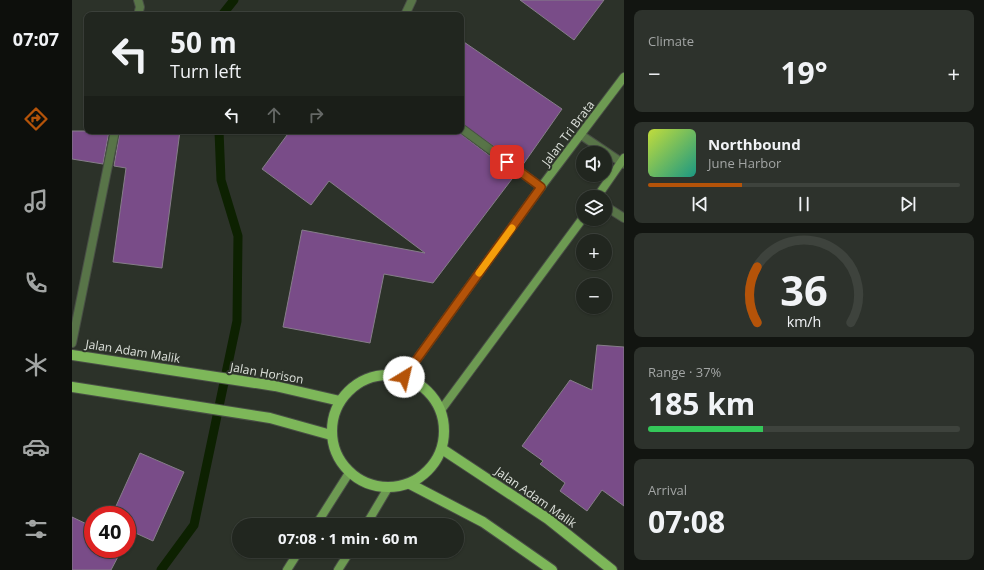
<!DOCTYPE html>
<html lang="en">
<head>
<meta charset="utf-8">
<style>
	:root { --surface:#21261f; --page:#2d322c; --text:#f1f3f6; --muted:#a2a5a4; --line:#3e433d; --accent:#b45309 }
	body { margin:0; font-family:"Open Sans",sans-serif; background:var(--page); color:var(--text); height:100vh; display:flex; flex-direction:column; font-size:15px; white-space:nowrap }
	* { box-sizing:border-box; margin:0 }
	p { font-size:13px; color:var(--muted) }
	.icon { flex:none; width:22px; height:22px; fill:none; stroke:currentColor; stroke-width:2; stroke-linecap:round; stroke-linejoin:round }
	.map { position:relative; flex:1; overflow:hidden }
	.details { display:flex; flex-direction:column; gap:10px; padding:10px; background:#121511; width:360px }
	.details>* { flex:none }
	.hud { position:absolute; left:12px; top:12px; width:380px; height:122px; border-radius:8px; box-shadow:0 1px 3px #0004,0 0 0 1px var(--line); background:#21261f; color:var(--text); overflow:hidden }
	.controls { position:absolute; left:504px; top:146px; display:grid; gap:8px }
	.controls a { display:grid; place-items:center; width:36px; height:36px; border-radius:50%; background:var(--surface); box-shadow:0 1px 3px #0004,0 0 0 1px var(--line); font-size:20px }
	.speed { position:absolute; left:12px; top:506px; display:flex; gap:8px; font-size:20px; font-weight:700; text-align:center }
	.speed>* { display:grid; place-content:center; width:52px; height:52px; border-radius:50%; background:var(--surface); box-shadow:0 1px 3px #0004,0 0 0 1px var(--line); line-height:1 }
	.speed .limit { border:6px solid #d22; background:#fff; color:#111 }
	.pin { position:absolute; display:grid; place-items:center; width:34px; height:34px; color:#fff; margin:-17px; border-radius:8px; box-shadow:0 2px 6px #0006 }
	.me { position:absolute; width:44px; margin:-22px; rotate:36deg; stroke-linejoin:round; filter:drop-shadow(0 0 3px #0008) }
	.turn { display:flex; align-items:center; gap:14px; height:84px; padding:0 20px; font-size:18px }
	.turn .icon { width:52px; height:52px; stroke-width:2.5 }
	.turn b { display:block; font-size:28px; line-height:34px }
	.lanes { display:flex; align-items:center; height:38px; padding:0 20px; background:#0003; justify-content:center; gap:20px; direction:ltr }
	.lanes .off { opacity:.35 }
	.big { font-size:30px; font-weight:700; line-height:1.1 }
	.details .tile { flex:1; display:flex; flex-direction:column; justify-content:center; gap:6px; min-width:0; padding:0 14px; border-radius:8px; background:var(--page) }
	.details .dial { align-items:center; gap:0 }
	.dial svg { height:104px; overflow:visible; fill:none; stroke:var(--line); stroke-width:7; stroke-linecap:round; text-anchor:middle }
	.dial text { fill:var(--text); stroke:none }
	.song { display:flex; align-items:center; gap:12px }
	.cover { width:48px; height:48px; border-radius:6px; background:linear-gradient(135deg,hsl(70 70% 55%),hsl(170 70% 35%)) }
	.played { height:4px; border-radius:2px; background:linear-gradient(90deg,var(--accent) 30%,var(--line) 30%) }
	.keys { display:flex; justify-content:space-around; direction:ltr }
	.heat { display:flex; justify-content:space-between; align-items:center; font-size:22px; direction:ltr }
	.charge { height:6px; border-radius:3px; background:linear-gradient(90deg,#34c759 37%,var(--line) 0) }
	.trip { position:absolute; left:160px; top:518px; width:232px; height:40px; border-radius:20px; background:var(--surface); box-shadow:0 1px 3px #0004,0 0 0 1px var(--line); font-weight:700; line-height:40px; text-align:center }
	main { display:flex; flex:1; min-height:0 }
	.tab-bar { display:flex; flex-direction:column; width:72px; justify-content:space-around; align-items:center; background:#0d0f0c; color:var(--muted) }
	.tab-bar .icon { width:28px; height:28px }
	.tab-bar .selected { color:var(--accent) }
	.tab-bar b { font-size:18px; color:var(--text) }
	.map>svg:first-child { display:block }
	.lines { fill:none; stroke-linecap:round; stroke-linejoin:round }
	.stream { stroke:#0d2101; stroke-width:9 }
	.building { fill:#794c88; stroke:#867e89 }
	.lane-casing { stroke:#484e45; stroke-width:10 }
	.street-casing { stroke:#484e45; stroke-width:10 }
	.secondary-casing { stroke:#484e45; stroke-width:10 }
	.primary-casing { stroke:#484e45; stroke-width:12 }
	.lane { stroke:#587448; stroke-width:8 }
	.street { stroke:#587448; stroke-width:8 }
	.secondary { stroke:#6d9a52; stroke-width:8 }
	.primary { stroke:#7db759; stroke-width:10 }
	.route-casing { stroke:#753606; stroke-width:10 }
	.route { stroke:#b45309; stroke-width:7 }
	.slow { stroke:#f59e0b; stroke-width:7 }
	.labels { text-anchor:middle; dominant-baseline:central; stroke-width:4; stroke-linejoin:round; paint-order:stroke }
	.street-label { font-size:12px; fill:#dce0da; stroke:#2c3229 }
</style>
</head>
<body>
<main>
<nav class="tab-bar">
<b>07:07</b>
<svg class="icon selected" aria-label="directions" viewBox="0 0 24 24"><path d="M12 3l9 9-9 9-9-9zM9 14v-3h6M13 9l2 2-2 2"/></svg>
<svg class="icon" aria-label="music" viewBox="0 0 24 24"><path d="M9 18V5l10-2v13"/><circle cx="6" cy="18" r="3"/><circle cx="16" cy="16" r="3"/></svg>
<svg class="icon" aria-label="phone" viewBox="0 0 24 24"><path d="M5 4h4l2 5-3 2q2 4 5 5l2-3 5 2v4C11 20 4 13 5 4z"/></svg>
<svg class="icon" aria-label="climate" viewBox="0 0 24 24"><path d="M12 3v18M4 7l16 10M4 17L20 7"/></svg>
<svg class="icon" aria-label="car" viewBox="0 0 24 24"><path d="M5 17H2v-5l4-1 3-4h7l3 4 3 1v5h-3M9 17h6M6 11h13"/><circle cx="7" cy="17" r="2"/><circle cx="17" cy="17" r="2"/></svg>
<svg class="icon" aria-label="filters" viewBox="0 0 24 24"><path d="M4 7h16M4 17h16"/><circle cx="9" cy="7" r="2"/><circle cx="15" cy="17" r="2"/></svg>
</nav>
<div class="map">
<svg width="552" height="570" viewBox="0 0 552 570">
	<rect width="100%" height="100%" fill="#2c3229"/>
	<g class="lines">
		<g class="stream">
			<path d="M 150,15 L 162,0"/>
			<path d="M 89,570 L 122,525 L 165,321 L 166,236 L 149,180 L 147,131"/>
		</g>
	</g>
	<g class="building">
		<path d="M 448,0 L 532,0 L 502,40 Z"/>
		<path d="M 389,40 L 490,109 L 450,166 L 389,123 Z"/>
		<path d="M 0,131 L 37,131 L 31,164 L 0,159 Z"/>
		<path d="M 48,131 L 108,131 L 90,268 L 41,262 L 54,168 L 42,166 Z"/>
		<path d="M 218,131 L 385,131 L 443,175 L 361,283 L 312,274 L 298,343 L 211,327 L 230,230 L 353,253 L 257,181 L 239,205 L 190,169 Z"/>
		<path d="M 525,345 L 552,347 L 552,506 L 530,490 L 515,511 L 488,491 L 493,483 L 468,464 L 471,461 L 450,446 L 498,380 L 520,390 Z"/>
		<path d="M 68,453 L 112,472 L 81,541 L 59,531 L 55,539 L 55,515 L 40,515 Z"/>
		<path d="M 0,517 L 21,527 L 21,549 L 50,549 L 39,570 L 0,570 Z"/>
	</g>
	<g class="lines">
		<defs>
			<g id="lane">
				<path d="M 66,15 L 68,7 L 66,0"/>
				<path d="M 0,343 L 43,131"/>
			</g>
			<g id="street">
				<path d="M 333,15 L 340,0"/>
				<path d="M 389,128 L 469,187"/>
				<path d="M 509,135 L 552,164"/>
				<path d="M 533,206 L 552,218"/>
			</g>
			<g id="secondary">
				<path d="M 525,197 L 552,158"/>
				<path d="M 332,377 L 469,187 L 552,77"/>
				<path d="M 369,410 L 511,218"/>
				<path d="M 244,525 L 277,473"/>
				<path d="M 294,525 L 316,488"/>
				<path d="M 215,570 L 227,551"/>
				<path d="M 266,570 L 278,551"/>
			</g>
			<g id="primary">
				<path d="M 0,355 L 203,386 L 268,401"/>
				<circle cx="316" cy="431" r="56"/>
				<path d="M 0,387 L 198,418 L 259,435"/>
				<path d="M 370,449 L 476,519 L 540,570"/>
				<path d="M 338,484 L 411,522 L 480,570"/>
			</g>
		</defs>
		<use href="#lane" class="lane-casing"/>
		<use href="#street" class="street-casing"/>
		<use href="#secondary" class="secondary-casing"/>
		<use href="#primary" class="primary-casing"/>
		<use href="#lane" class="lane"/>
		<use href="#street" class="street"/>
		<use href="#secondary" class="secondary"/>
		<use href="#primary" class="primary"/>
	</g>
	<g class="lines">
		<defs>
			<path id="route" d="M 332,377 L 469,187 L 435,162"/>
		</defs>
		<use href="#route" class="route-casing"/>
		<use href="#route" class="route"/>
		<path class="slow" d="M 407,273 L 440,228"/>
	</g>
	<g class="labels">
		<g class="street-label">
			<text transform="translate(496 133) rotate(-53)">Jalan Tri Brata</text>
			<text transform="translate(61 351) rotate(9)">Jalan Adam Malik</text>
			<text transform="translate(195 373) rotate(10)">Jalan Horison</text>
			<text transform="translate(464 497) rotate(35)">Jalan Adam Malik</text>
		</g>
	</g>
</svg>
<div class="controls">
<a><svg class="icon" aria-label="sound" viewBox="0 0 24 24"><path d="M4 9h4l5-4v14l-5-4H4zM17 9q2 3 0 6"/></svg></a>
<a><svg class="icon" aria-label="layers" viewBox="0 0 24 24"><path d="M12 4l9 5-9 5-9-5zM3 14l9 5 9-5"/></svg></a>
<a>+</a>
<a>−</a>
</div>
<div class="speed"><div class="limit">40</div></div>
<div class="pin" style="left:435px;top:162px;background:#d93025"><svg class="icon" aria-label="arrive" viewBox="0 0 24 24"><path d="M6 21V4h12l-3 4 3 4H6"/></svg></div>
<svg class="me" style="left:332px;top:377px" viewBox="-20 -20 40 40"><circle r="19" fill="#fff"/><path d="M0-13L10 11 0 6-10 11z" fill="#b45309"/></svg>
<div class="trip">07:08 · 1 min · 60 m</div>
<div class="hud">
<div class="turn"><svg class="icon" aria-label="left" viewBox="0 0 24 24"><path d="M17 20v-9H6M10 6l-5 5 5 5"/></svg><div><b>50 m</b>Turn left</div></div>
<div class="lanes"><svg class="icon" aria-label="left" viewBox="0 0 24 24"><path d="M17 20v-9H6M10 6l-5 5 5 5"/></svg><svg class="icon off" aria-label="ahead" viewBox="0 0 24 24"><path d="M12 20V5M6 11l6-6 6 6"/></svg><svg class="icon off" aria-label="right" viewBox="0 0 24 24"><path d="M7 20v-9h11M14 6l5 5-5 5"/></svg></div>
</div>
</div>
<section class="details">
<div class="tile"><p>Climate</p>
<div class="heat"><a>−</a><b class="big">19°</b><a>+</a></div>
</div>
<div class="tile">
<div class="song"><i class="cover"></i><div><b>Northbound</b><p>June Harbor</p></div></div>
<div class="played"></div>
<div class="keys"><svg class="icon" aria-label="previous" viewBox="0 0 24 24"><path d="M18 5L8 12l10 7zM5 5v14"/></svg><svg class="icon" aria-label="pause" viewBox="0 0 24 24"><path d="M8 5v14M16 5v14"/></svg><svg class="icon" aria-label="next" viewBox="0 0 24 24"><path d="M6 5l10 7-10 7zM19 5v14"/></svg></div>
</div>
<div class="tile dial"><svg viewBox="0 0 100 80">
<path d="M14 69A42 42 0 1 1 86 69"/>
<path d="M14 69A42 42 0 0 1 14 26" stroke="#b45309"/>
<text x="50" y="56" font-size="32" font-weight="700">36</text>
<text x="50" y="72" font-size="11">km/h</text>
</svg></div>
<div class="tile"><p>Range · 37%</p><b class="big">185 km</b><div class="charge"></div></div>
<div class="tile"><p>Arrival</p><b class="big">07:08</b></div>
</section>
</main>
</body>
</html>
